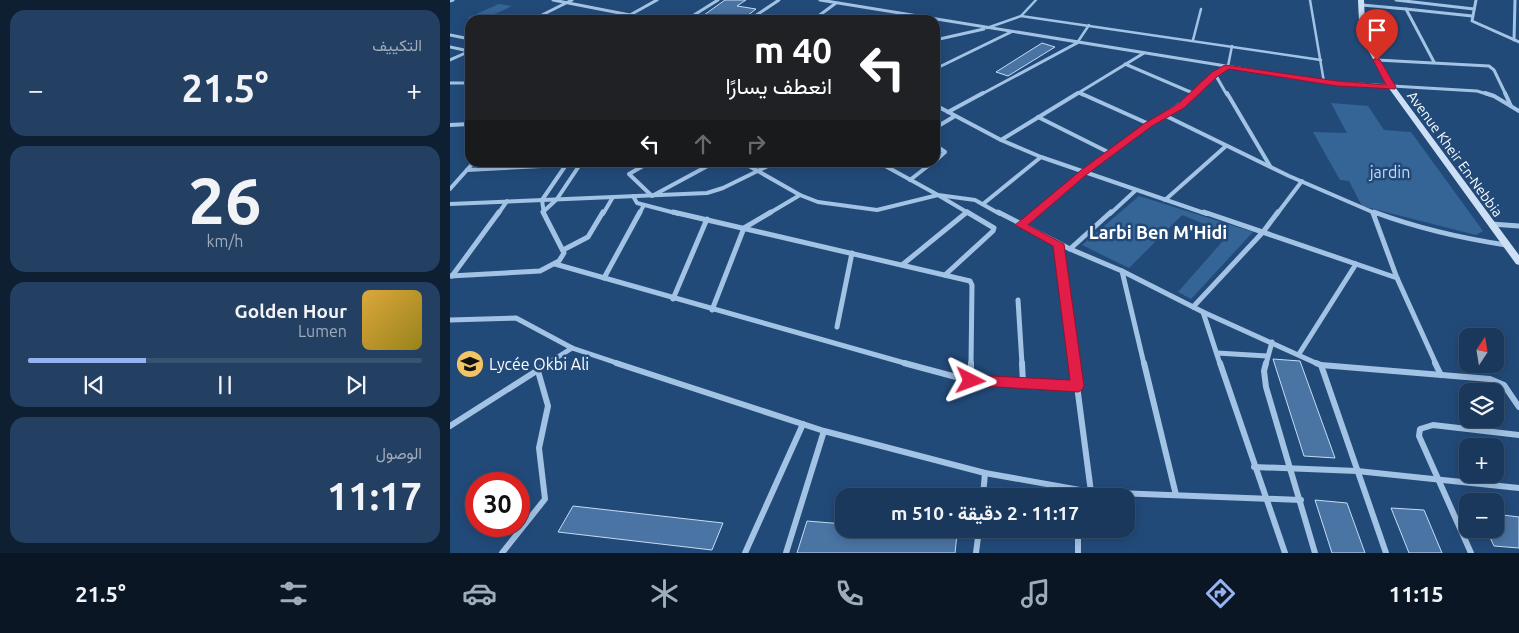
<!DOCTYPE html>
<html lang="ar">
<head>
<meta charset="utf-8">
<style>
	:root { --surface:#1a385b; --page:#233f61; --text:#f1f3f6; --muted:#9facbb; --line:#385271; --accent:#95b2f1 }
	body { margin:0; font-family:Ubuntu,Vazirmatn,sans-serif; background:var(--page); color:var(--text); direction:rtl; height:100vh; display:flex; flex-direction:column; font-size:19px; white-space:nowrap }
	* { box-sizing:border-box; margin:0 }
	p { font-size:16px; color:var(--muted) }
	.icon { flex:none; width:28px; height:28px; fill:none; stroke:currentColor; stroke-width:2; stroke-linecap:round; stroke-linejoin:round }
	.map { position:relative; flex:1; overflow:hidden; direction:ltr }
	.details { display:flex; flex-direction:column; gap:10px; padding:10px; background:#0e1f32; width:450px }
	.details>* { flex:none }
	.top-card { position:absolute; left:15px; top:15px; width:475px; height:152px; border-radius:15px; box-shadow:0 2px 12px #0003,0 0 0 1px var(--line); direction:rtl; background:#202124; color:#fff; overflow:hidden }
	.needle { width:32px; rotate:12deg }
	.fabs { position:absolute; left:1009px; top:328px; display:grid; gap:10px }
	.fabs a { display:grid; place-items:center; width:45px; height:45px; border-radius:10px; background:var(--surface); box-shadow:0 2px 12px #0003,0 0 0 1px var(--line); font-size:25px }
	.speed { position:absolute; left:15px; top:472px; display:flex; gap:10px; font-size:25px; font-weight:700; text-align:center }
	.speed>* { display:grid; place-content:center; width:65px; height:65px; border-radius:50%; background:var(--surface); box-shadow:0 2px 12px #0003,0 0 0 1px var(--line); line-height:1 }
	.speed .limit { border:8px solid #d22; background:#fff; color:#111 }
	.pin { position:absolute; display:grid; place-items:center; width:42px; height:42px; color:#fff; margin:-51px -21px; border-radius:50% 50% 50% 0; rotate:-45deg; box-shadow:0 0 5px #0007 }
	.pin .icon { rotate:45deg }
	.me { position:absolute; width:55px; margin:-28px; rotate:93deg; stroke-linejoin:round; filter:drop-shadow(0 0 4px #0008) }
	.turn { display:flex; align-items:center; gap:18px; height:105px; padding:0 25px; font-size:22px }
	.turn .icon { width:65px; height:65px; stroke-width:2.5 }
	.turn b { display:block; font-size:35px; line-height:42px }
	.lanes { display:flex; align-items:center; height:48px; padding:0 25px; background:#0003; justify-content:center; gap:25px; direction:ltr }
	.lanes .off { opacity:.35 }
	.big { font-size:38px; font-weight:700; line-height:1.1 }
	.details .widget { flex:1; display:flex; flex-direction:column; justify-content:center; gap:8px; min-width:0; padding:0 18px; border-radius:15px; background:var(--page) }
	.details .dial { align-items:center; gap:0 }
	.dial b { font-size:65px; line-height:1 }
	.song { display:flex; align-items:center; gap:15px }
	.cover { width:60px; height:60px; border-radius:8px; background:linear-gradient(135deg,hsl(40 70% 55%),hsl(50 70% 35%)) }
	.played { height:5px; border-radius:2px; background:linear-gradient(90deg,var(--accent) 30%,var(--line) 30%) }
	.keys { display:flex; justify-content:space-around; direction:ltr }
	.heat { display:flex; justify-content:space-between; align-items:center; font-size:28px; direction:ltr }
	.trip { position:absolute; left:385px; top:488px; width:300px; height:50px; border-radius:15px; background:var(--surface); box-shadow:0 2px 12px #0003,0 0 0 1px var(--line); font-weight:700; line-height:50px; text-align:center; direction:rtl }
	.tab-bar { display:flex; height:80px; justify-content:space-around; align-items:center; background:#0a1624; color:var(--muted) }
	.tab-bar .icon { width:35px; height:35px }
	.tab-bar .active { color:var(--accent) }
	.tab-bar b { font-size:22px; color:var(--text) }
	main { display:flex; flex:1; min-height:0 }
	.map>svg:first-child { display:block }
	.green { fill:#356497 }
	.building { fill:#4a74a3; stroke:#c6dcf4 }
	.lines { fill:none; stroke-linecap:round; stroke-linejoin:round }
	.service { stroke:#a3c3e5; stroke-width:2.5 }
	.minor-far3 { stroke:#a3c3e5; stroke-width:3 }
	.minor-far2 { stroke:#a3c3e5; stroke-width:4 }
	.minor-far1 { stroke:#a3c3e5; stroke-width:5 }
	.minor { stroke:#a3c3e5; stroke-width:6 }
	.secondary { fill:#ccdff4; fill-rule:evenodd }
	.route { fill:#e11d48; stroke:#92132f }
	.labels { text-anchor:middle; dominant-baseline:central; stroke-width:5; stroke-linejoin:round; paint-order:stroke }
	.far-street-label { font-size:14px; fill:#fff; stroke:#224a79 }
	.park-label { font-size:16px; fill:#c6dcf4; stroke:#224a79 }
	.poi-label { font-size:16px; fill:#fff; stroke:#224a79; text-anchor:start }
	.neighbourhood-label { font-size:18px; font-weight:bold; fill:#fff; stroke:#224a79 }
</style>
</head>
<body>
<main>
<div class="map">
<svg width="1069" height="553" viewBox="0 0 1069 553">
	<rect width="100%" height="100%" fill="#224a79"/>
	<g class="green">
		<path d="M 49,4 L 62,6 L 32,20 L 17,18 Z"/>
		<path d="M 881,103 L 918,106 L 934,130 L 961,132 L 1033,231 L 1026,235 L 912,206 L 899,181 L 890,180 L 863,132 L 897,133 Z"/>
		<path d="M 689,196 L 803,232 L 741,299 L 728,292 L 779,234 L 732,215 L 679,268 L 632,245 Z"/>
	</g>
	<g class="building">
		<path d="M 275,0 L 296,0 L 287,6 L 306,9 L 292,20 L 247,20 Z"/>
		<path d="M 592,43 L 605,47 L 558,76 L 546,72 Z"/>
		<path d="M 823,359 L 850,361 L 885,458 L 854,456 Z"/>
		<path d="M 865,500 L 897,503 L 915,553 L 882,553 Z"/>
		<path d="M 123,506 L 273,523 L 262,550 L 108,532 Z"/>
		<path d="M 941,508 L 974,510 L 992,553 L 959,553 Z"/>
		<path d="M 1045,514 L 1069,517 L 1069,548 L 1044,546 L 1036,529 L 1045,529 Z"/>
		<path d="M 357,521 L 394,524 L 394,529 L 449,529 L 507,534 L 505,553 L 347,553 Z"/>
	</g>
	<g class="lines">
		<g class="service">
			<path d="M 860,0 L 874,82"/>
			<path d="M 571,16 L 871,60"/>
			<path d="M 537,28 L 571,16 L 586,0"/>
			<path d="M 743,40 L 751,9"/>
			<path d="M 627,43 L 639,25"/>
			<path d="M 778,66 L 782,46"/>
		</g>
		<g class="minor-far3">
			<path d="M 103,0 L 180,15"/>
			<path d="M 370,0 L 874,82 L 1027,91 L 1040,95"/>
			<path d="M 946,0 L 1024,9"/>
			<path d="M 1026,0 L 1022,21 L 1069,42"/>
			<path d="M 0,1 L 3,0"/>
			<path d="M 912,5 L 956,9 L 984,62"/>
			<path d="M 956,9 L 1022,16"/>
			<path d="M 82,20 L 122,0"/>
			<path d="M 171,20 L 207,0"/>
			<path d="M 236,20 L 268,0"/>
			<path d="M 299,20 L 329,0"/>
			<path d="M 363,20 L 386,3"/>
			<path d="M 412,20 L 459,17"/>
			<path d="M 0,35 L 20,39"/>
			<path d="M 485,40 L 534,29"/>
			<path d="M 1064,40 L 1065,0"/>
			<path d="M 0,47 L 19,51"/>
			<path d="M 0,60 L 20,51"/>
			<path d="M 927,60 L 1039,66 L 1044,70 L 1056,95"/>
			<path d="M 675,64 L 745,94"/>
			<path d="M 485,69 L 561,32"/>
			<path d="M 765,74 L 777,95"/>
			<path d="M 0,83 L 20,83"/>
			<path d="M 629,93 L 633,95"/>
			<path d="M 530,95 L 627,43"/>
			<path d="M 625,95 L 694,53"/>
			<path d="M 743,95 L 765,74 L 778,66"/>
		</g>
		<g class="minor-far2">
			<path d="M 630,93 L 699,124"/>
			<path d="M 777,93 L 820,166"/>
			<path d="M 1035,93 L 1044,96 L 1069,111"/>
			<path d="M 1055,93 L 1061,106"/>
			<path d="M 485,105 L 551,140 L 591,157 L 757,214"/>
			<path d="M 498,112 L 533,93"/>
			<path d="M 716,116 L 839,176 L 927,214"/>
			<path d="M 588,117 L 660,153"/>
			<path d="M 0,125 L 20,124"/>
			<path d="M 485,128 L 505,116"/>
			<path d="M 551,140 L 628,93"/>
			<path d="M 485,145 L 495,152 L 485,161"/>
			<path d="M 200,162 L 179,174 L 202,196 L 265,162"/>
			<path d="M 292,162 L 350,195 L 368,202 L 427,210 L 488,195 L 520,214"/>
			<path d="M 428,162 L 488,195 L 525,200 L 550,214"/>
			<path d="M 17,170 L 130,164"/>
			<path d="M 460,180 L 483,162"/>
			<path d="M 0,189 L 24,162"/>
			<path d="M 183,196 L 187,203 L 229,214"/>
			<path d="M 715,200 L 776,146"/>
			<path d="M 0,204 L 257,193 L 273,188 L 326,162"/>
			<path d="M 533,204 L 591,157"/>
			<path d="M 93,212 L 107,199 L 131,163"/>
			<path d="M 48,214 L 57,201"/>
			<path d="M 94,214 L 92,200 L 118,162"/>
			<path d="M 153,214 L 163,197"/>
			<path d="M 189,214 L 194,205"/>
			<path d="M 318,214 L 350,195"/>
			<path d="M 515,214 L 517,212"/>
			<path d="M 585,214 C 621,183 658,153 697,126 C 713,114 730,107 744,93"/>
			<path d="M 660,214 L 686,190"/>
			<path d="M 827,214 L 852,181"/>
		</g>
		<g class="minor-far1">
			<path d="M 223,212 L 520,281 L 522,285 L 521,364"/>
			<path d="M 548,212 L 620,249"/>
			<path d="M 661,212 L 620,249 L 672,271 L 753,312 L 868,364"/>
			<path d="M 754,212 L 947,278"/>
			<path d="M 924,212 C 967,228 1010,238 1056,245"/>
			<path d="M 923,213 L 947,278 L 986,364"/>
			<path d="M 1041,224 L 1069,226"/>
			<path d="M 571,225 L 586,212"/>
			<path d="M 608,244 L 624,364"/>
			<path d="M 113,250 L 138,237 L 153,212"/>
			<path d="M 105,264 L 458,364"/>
			<path d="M 452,265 L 517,212"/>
			<path d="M 672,271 L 694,364"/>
			<path d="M 495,275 L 543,231 L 544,228 L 517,212"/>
			<path d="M 0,276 L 90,271 L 109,261 L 114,253 L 93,212"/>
			<path d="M 2,276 L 49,212"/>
			<path d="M 154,278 L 190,212"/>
			<path d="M 223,299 L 257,219"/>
			<path d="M 568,300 L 572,364"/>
			<path d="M 743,307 L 813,232 L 828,212"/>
			<path d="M 262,310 L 294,228 L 321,212"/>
			<path d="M 753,312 L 770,364"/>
			<path d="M 0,320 L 66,318 L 122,348 L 170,364"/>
			<path d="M 387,327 L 402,253"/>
			<path d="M 767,353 L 817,356"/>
			<path d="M 849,354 L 906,264"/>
			<path d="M 97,364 L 122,348"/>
			<path d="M 816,364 L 822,342"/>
		</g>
		<g class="minor">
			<path d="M 166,363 L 374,431 L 535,473 L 641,492 L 851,500"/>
			<path d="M 454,363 L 521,381 L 628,386"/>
			<path d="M 572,363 L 573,383"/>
			<path d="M 624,363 L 641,492"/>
			<path d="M 694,363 L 726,495"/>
			<path d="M 770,363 L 835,553"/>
			<path d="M 816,363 L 814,371 L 816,387 L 865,553"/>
			<path d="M 866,363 L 871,365 L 1040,379 L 1054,385 L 1069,407"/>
			<path d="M 985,363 L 991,375"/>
			<path d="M 871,365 L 936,553"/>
			<path d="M 521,381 L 521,363"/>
			<path d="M 0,426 L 99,363"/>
			<path d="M 804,467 L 907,471 L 1069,488"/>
			<path d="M 533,496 L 535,473"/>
			<path d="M 628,529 L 628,553"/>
			<path d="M 52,553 L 95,499 L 89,448 L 98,406 L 88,371"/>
			<path d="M 295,553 L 353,424"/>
			<path d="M 336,553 L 374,431"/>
			<path d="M 526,553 L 529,529"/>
			<path d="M 1021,553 L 969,436 L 970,429 L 983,425 L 1069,435"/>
		</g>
		<path class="secondary" d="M 908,0 L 914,0 L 915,22 L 922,46 L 945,87 L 1069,255 L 1069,265 L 1066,264 L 938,87 L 916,46 L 909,22 Z"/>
	</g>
	<path class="route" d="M 927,57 L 930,60 L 946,87 L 945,89 L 887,86 L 779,69 L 768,76 L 734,108 L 702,126 L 636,175 L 578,225 L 614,244 L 634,386 L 632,390 L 628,392 L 516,385 L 514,381 L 516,377 L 521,375 L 620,380 L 603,246 L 565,225 L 630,171 L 695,123 L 728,104 L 762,72 L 775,65 L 887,81 L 936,85 L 923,60 Z"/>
	<defs>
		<symbol id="university-disc" viewBox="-11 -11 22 22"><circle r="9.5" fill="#f1c465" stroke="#224a79"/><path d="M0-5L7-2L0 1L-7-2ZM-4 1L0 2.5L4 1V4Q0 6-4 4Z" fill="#111"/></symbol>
	</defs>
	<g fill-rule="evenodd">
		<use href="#university-disc" x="4" y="348" width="32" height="32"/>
	</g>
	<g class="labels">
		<g class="far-street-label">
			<text transform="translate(1005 154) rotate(54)">Avenue Kheir En-Nebbia</text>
		</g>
		<g class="park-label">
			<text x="940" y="172">jardin</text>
		</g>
		<g class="poi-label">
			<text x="39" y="364">Lycée Okbi Ali</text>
		</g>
		<g class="neighbourhood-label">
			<text x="708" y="232">Larbi Ben M'Hidi</text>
		</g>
	</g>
</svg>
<div class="fabs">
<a><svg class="needle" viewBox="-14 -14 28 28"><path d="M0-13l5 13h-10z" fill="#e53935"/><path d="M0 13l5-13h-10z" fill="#9facbb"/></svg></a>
<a><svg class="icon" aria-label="layers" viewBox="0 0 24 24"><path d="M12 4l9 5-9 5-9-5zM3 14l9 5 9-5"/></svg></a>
<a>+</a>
<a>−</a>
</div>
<div class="speed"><div class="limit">30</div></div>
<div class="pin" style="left:927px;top:60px;background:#d93025"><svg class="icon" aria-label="arrive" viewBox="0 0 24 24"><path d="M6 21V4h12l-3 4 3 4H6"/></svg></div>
<svg class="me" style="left:521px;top:381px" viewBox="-20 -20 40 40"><path d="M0-17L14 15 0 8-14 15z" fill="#e11d48" stroke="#fff" stroke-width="4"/></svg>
<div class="trip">11:17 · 2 دقيقة · 510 m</div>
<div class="top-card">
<div class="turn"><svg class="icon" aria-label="left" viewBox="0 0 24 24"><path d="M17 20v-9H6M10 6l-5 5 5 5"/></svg><div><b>40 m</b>انعطف يسارًا</div></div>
<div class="lanes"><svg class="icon" aria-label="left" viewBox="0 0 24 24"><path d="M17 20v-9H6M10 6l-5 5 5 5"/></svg><svg class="icon off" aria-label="ahead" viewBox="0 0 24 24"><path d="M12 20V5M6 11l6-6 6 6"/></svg><svg class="icon off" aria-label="right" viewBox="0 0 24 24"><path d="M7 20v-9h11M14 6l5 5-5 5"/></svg></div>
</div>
</div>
<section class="details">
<div class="widget"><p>التكييف</p>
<div class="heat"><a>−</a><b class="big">21.5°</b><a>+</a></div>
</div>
<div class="widget dial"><b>26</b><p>km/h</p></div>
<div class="widget">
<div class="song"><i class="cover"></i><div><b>Golden Hour</b><p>Lumen</p></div></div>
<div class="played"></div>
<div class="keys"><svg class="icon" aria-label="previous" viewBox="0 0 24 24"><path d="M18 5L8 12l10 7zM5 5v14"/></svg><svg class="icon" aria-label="pause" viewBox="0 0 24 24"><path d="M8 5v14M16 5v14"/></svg><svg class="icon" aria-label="next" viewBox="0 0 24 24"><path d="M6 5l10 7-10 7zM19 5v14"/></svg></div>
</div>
<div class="widget"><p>الوصول</p><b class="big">11:17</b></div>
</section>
</main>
<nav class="tab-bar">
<b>11:15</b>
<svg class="icon active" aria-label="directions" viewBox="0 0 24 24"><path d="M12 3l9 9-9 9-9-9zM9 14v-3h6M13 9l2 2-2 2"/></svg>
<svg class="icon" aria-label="music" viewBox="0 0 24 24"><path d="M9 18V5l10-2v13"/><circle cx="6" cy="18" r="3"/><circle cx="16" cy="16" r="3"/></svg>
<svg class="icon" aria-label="phone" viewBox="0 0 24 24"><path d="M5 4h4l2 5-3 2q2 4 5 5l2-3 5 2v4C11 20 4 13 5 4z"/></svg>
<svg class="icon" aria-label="climate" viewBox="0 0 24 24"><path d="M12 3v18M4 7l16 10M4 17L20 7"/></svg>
<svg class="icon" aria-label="car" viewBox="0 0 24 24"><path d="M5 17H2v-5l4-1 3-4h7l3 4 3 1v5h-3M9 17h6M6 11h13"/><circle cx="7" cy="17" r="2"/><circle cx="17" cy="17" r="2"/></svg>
<svg class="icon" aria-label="filters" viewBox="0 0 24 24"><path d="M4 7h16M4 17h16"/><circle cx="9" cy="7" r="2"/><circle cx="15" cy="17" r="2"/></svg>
<b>21.5°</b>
</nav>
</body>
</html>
